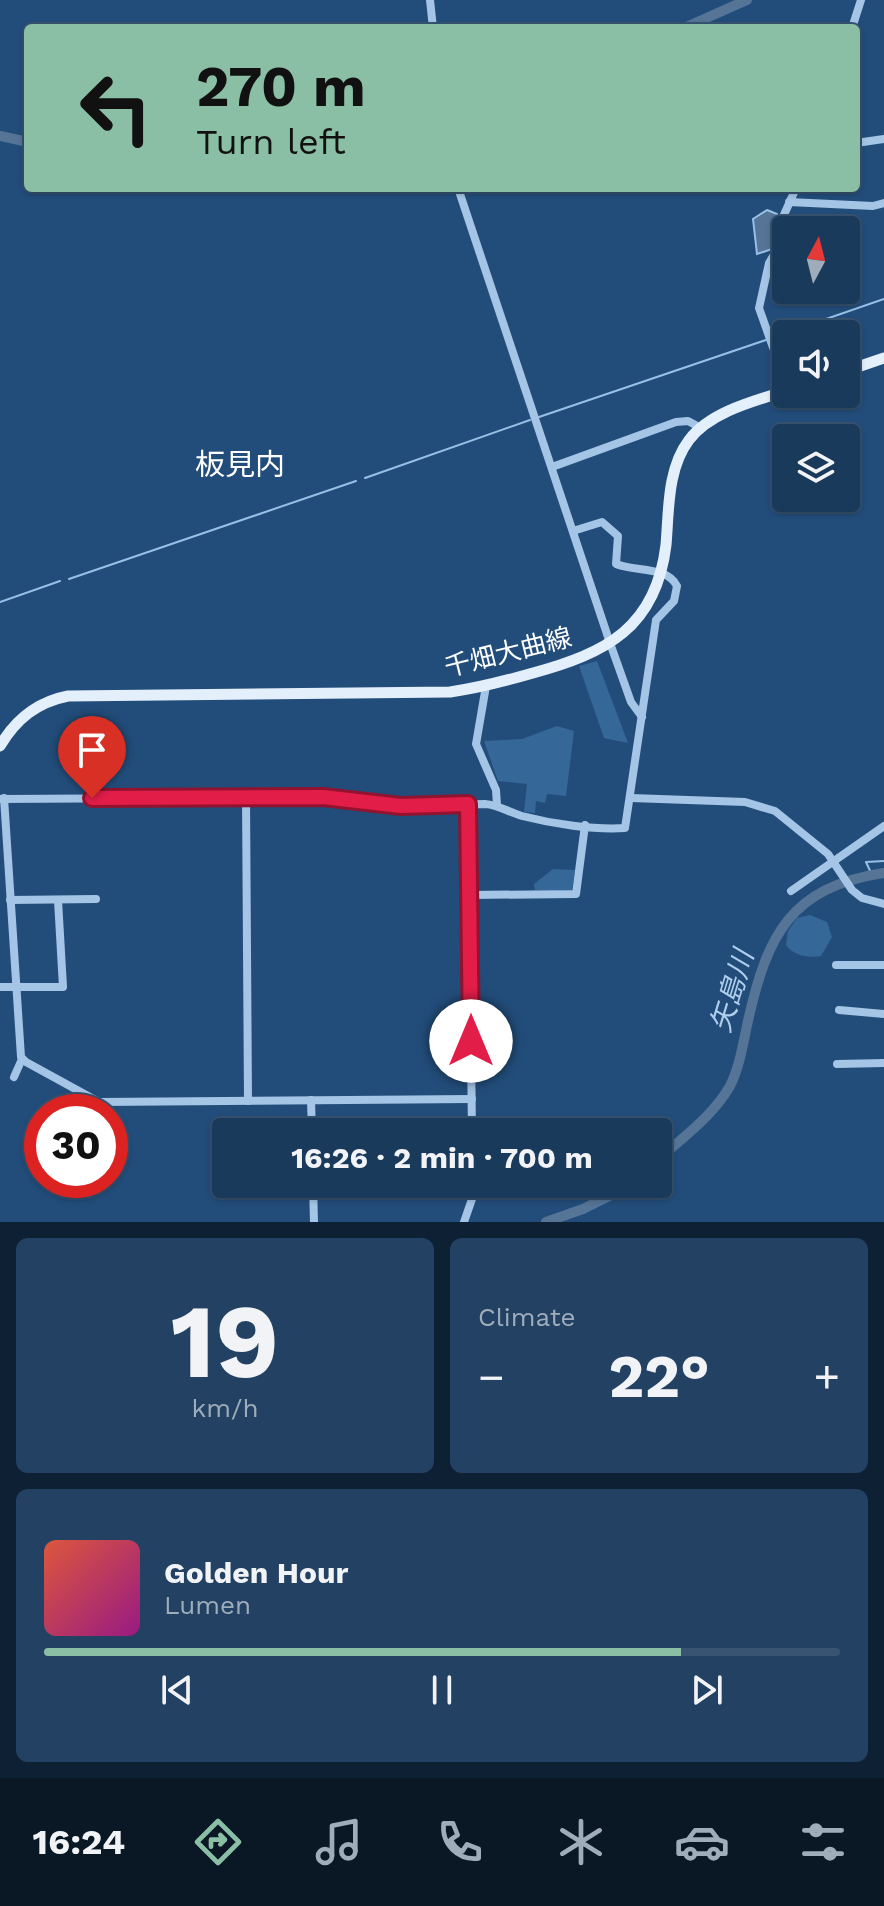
<!DOCTYPE html>
<html lang="en">
<head>
<meta charset="utf-8">
<style>
	:root { --surface:#1a3a5c; --page:#234162; --text:#f1f3f6; --muted:#9fadbb; --line:#385472; --accent:#8abfa5 }
	body { margin:0; font-family:"Work Sans","Noto Sans JP",sans-serif; background:var(--page); color:var(--text); height:100vh; display:flex; flex-direction:column; font-size:30px; white-space:nowrap }
	* { box-sizing:border-box; margin:0 }
	p { font-size:26px; color:var(--muted) }
	.icon { flex:none; width:44px; height:44px; fill:none; stroke:currentColor; stroke-width:2; stroke-linecap:round; stroke-linejoin:round }
	.map { position:relative; height:1222px; overflow:hidden }
	.drawer { display:flex; flex-direction:column; gap:16px; padding:16px; background:#0e2033; flex:1 }
	.drawer>* { flex:none }
	.top-card { position:absolute; left:24px; top:24px; width:836px; height:168px; border-radius:8px; box-shadow:0 2px 6px #0004,0 0 0 2px var(--line); background:#8abfa5; color:#111; overflow:hidden }
	.needle { width:52px; rotate:7deg }
	.controls { position:absolute; left:772px; top:216px; display:grid; gap:16px }
	.controls a { display:grid; place-items:center; width:88px; height:88px; border-radius:8px; background:var(--surface); box-shadow:0 2px 6px #0004,0 0 0 2px var(--line); font-size:40px }
	.speed { position:absolute; left:24px; top:1094px; display:flex; gap:16px; font-size:40px; font-weight:700; text-align:center }
	.speed>* { display:grid; place-content:center; width:104px; height:104px; border-radius:50%; background:var(--surface); box-shadow:0 2px 6px #0004,0 0 0 2px var(--line); line-height:1 }
	.speed .limit { border:12px solid #d22; background:#fff; color:#111 }
	.pin { position:absolute; display:grid; place-items:center; width:68px; height:68px; color:#fff; margin:-82px -34px; border-radius:50% 50% 50% 0; rotate:-45deg; box-shadow:0 0 8px #0007 }
	.pin .icon { rotate:45deg }
	.me { position:absolute; width:88px; margin:-44px; rotate:0deg; stroke-linejoin:round; filter:drop-shadow(0 0 6px #0008) }
	.turn { display:flex; align-items:center; gap:28px; height:168px; padding:0 40px; font-size:36px }
	.turn .icon { width:104px; height:104px; stroke-width:2.5 }
	.turn b { display:block; font-size:56px; line-height:68px }
	.big { font-size:60px; font-weight:700; line-height:1.1 }
	.drawer .tile { flex:1; display:flex; flex-direction:column; justify-content:center; gap:12px; min-width:0; padding:0 28px; border-radius:12px; background:var(--page) }
	.drawer .dial { align-items:center; gap:0 }
	.dial b { font-size:104px; line-height:1 }
	.song { display:flex; align-items:center; gap:24px }
	.cover { width:96px; height:96px; border-radius:12px; background:linear-gradient(135deg,hsl(10 70% 55%),hsl(310 70% 35%)) }
	.played { height:8px; border-radius:4px; background:linear-gradient(90deg,var(--accent) 80%,var(--line) 80%) }
	.keys { display:flex; justify-content:space-around; direction:ltr }
	.heat { display:flex; justify-content:space-between; align-items:center; font-size:44px; direction:ltr }
	.drawer .tiles { flex:1; display:grid; gap:16px; grid-template-columns:1fr 1fr }
	.tile:last-child { grid-column:span 2 }
	.trip { position:absolute; left:212px; top:1118px; width:460px; height:80px; border-radius:8px; background:var(--surface); box-shadow:0 2px 6px #0004,0 0 0 2px var(--line); font-weight:700; line-height:80px; text-align:center }
	.dock { display:flex; height:128px; justify-content:space-around; align-items:center; background:#0a1725; color:var(--muted) }
	.dock .icon { width:56px; height:56px }
	.dock .current { color:var(--accent) }
	.dock b { font-size:36px; color:var(--text) }
	.map>svg:first-child { display:block }
	.green { fill:#356798 }
	.water { fill:#557496; stroke:#98c0e6; stroke-width:2 }
	.lines { fill:none; stroke-linecap:round; stroke-linejoin:round }
	.stream { stroke:#98c0e6; stroke-width:2 }
	.river { stroke:#557496; stroke-width:10 }
	.minor { stroke:#a4c5e5; stroke-width:8 }
	.major { stroke:#e4effc; stroke-width:11 }
	.route-casing { stroke:#92132f; stroke-width:20 }
	.route { stroke:#e11d48; stroke-width:14 }
	.labels { text-anchor:middle; dominant-baseline:central; stroke-width:8; stroke-linejoin:round; paint-order:stroke }
	.street-label { font-size:26px; fill:#fff; stroke:#224d7a }
	.water-label { font-size:28px; font-style:italic; fill:#afceed; stroke:#224d7a }
	.quarter-label { font-size:30px; fill:#fff; stroke:#224d7a }
</style>
</head>
<body>
<div class="map">
<svg width="884" height="1222" viewBox="0 0 884 1222">
	<rect width="100%" height="100%" fill="#224d7a"/>
	<g class="green">
		<path d="M 597,661 L 628,743 L 604,738 L 579,666 Z"/>
		<path d="M 557,726 L 574,731 L 566,796 L 547,794 L 545,803 L 536,801 L 535,813 L 524,812 L 527,784 L 498,781 L 484,741 L 522,739 Z"/>
		<path d="M 553,869 L 575,870 L 572,890 L 535,890 L 534,884 Z"/>
		<path d="M 810,915 L 827,922 L 832,937 L 821,956 C 808,958 794,956 786,945 L 788,931 L 797,918 Z"/>
	</g>
	<path class="water" d="M 767,210 L 777,214 L 780,226 L 778,247 L 757,254 L 753,219 Z"/>
	<g class="lines">
		<g class="stream">
			<path d="M 777,336 L 884,299"/>
			<path d="M 539,417 L 766,340"/>
			<path d="M 365,478 L 530,420"/>
			<path d="M 69,579 L 356,481"/>
			<path d="M 0,602 L 60,581"/>
			<path d="M 872,875 L 866,862 L 884,861"/>
		</g>
		<g class="river">
			<path d="M 684,28 L 747,0"/>
			<path d="M 0,136 L 28,142"/>
			<path d="M 658,1160 C 683,1137 713,1116 730,1086 C 740,1066 743,1043 748,1021 C 767,936 790,887 884,873"/>
			<path d="M 546,1222 L 583,1209 L 633,1184"/>
		</g>
		<g class="minor">
			<path d="M 430,0 L 433,28"/>
			<path d="M 852,28 L 861,0"/>
			<path d="M 856,143 L 884,139"/>
			<path d="M 458,188 L 610,643 L 631,702 L 642,717"/>
			<path d="M 789,202 L 873,206 L 884,203"/>
			<path d="M 786,384 L 759,308 L 769,263 L 781,243 L 783,217 L 796,188"/>
			<path d="M 552,467 L 676,422 L 688,421 L 701,428"/>
			<path d="M 486,686 L 476,744 L 496,790 L 497,805"/>
			<path d="M 246,797 L 248,1101"/>
			<path d="M 4,798 L 21,1057 L 26,1062 L 99,1102 L 472,1099"/>
			<path d="M 631,798 L 745,802 L 775,811 L 828,854 L 852,890 L 862,898 L 884,904"/>
			<path d="M 0,799 L 323,797 L 401,806 L 485,804 C 499,805 508,812 522,816 C 553,824 593,830 625,828 L 656,620 L 674,601 L 677,586 C 667,566 636,572 616,564 L 618,536 L 602,522 L 573,531"/>
			<path d="M 468,804 L 472,1132"/>
			<path d="M 791,891 L 884,826"/>
			<path d="M 470,895 L 576,894 L 585,825"/>
			<path d="M 10,900 L 96,899"/>
			<path d="M 836,965 L 884,965"/>
			<path d="M 0,987 L 63,987 L 58,900"/>
			<path d="M 839,1010 L 884,1014"/>
			<path d="M 837,1064 L 884,1063"/>
			<path d="M 14,1077 L 22,1059"/>
			<path d="M 311,1100 L 312,1132"/>
			<path d="M 313,1184 L 314,1222"/>
			<path d="M 464,1222 L 472,1199 L 472,1184"/>
		</g>
		<g class="major">
			<path d="M 846,371 L 884,358"/>
			<path d="M 0,746 C 16,719 37,702 68,696 L 450,692 C 478,688 505,681 533,673 C 606,653 656,628 666,545 C 669,510 667,469 689,440 C 710,412 754,401 786,391"/>
		</g>
	</g>
	<g class="lines">
		<defs>
			<path id="route" d="M 92,798 L 323,797 L 401,806 L 468,804 L 471,1041"/>
		</defs>
		<use href="#route" class="route-casing"/>
		<use href="#route" class="route"/>
	</g>
	<g class="labels">
		<g class="street-label">
			<text transform="translate(508 652) rotate(-14)">千畑大曲線</text>
		</g>
		<g class="water-label">
			<text transform="translate(732 991) rotate(-73)">矢島川</text>
		</g>
		<g class="quarter-label">
			<text x="240" y="464">板見内</text>
		</g>
	</g>
</svg>
<div class="controls">
<a><svg class="needle" viewBox="-14 -14 28 28"><path d="M0-13l5 13h-10z" fill="#e53935"/><path d="M0 13l5-13h-10z" fill="#9fadbb"/></svg></a>
<a><svg class="icon" aria-label="sound" viewBox="0 0 24 24"><path d="M4 9h4l5-4v14l-5-4H4zM17 9q2 3 0 6"/></svg></a>
<a><svg class="icon" aria-label="layers" viewBox="0 0 24 24"><path d="M12 4l9 5-9 5-9-5zM3 14l9 5 9-5"/></svg></a>
</div>
<div class="speed"><div class="limit">30</div></div>
<div class="pin" style="left:92px;top:798px;background:#d93025"><svg class="icon" aria-label="arrive" viewBox="0 0 24 24"><path d="M6 21V4h12l-3 4 3 4H6"/></svg></div>
<svg class="me" style="left:471px;top:1041px" viewBox="-20 -20 40 40"><circle r="19" fill="#fff"/><path d="M0-13L10 11 0 6-10 11z" fill="#e11d48"/></svg>
<div class="trip">16:26 · 2 min · 700 m</div>
<div class="top-card">
<div class="turn"><svg class="icon" aria-label="left" viewBox="0 0 24 24"><path d="M17 20v-9H6M10 6l-5 5 5 5"/></svg><div><b>270 m</b>Turn left</div></div>
</div>
</div>
<section class="drawer">
<div class="tiles">
<div class="tile dial"><b>19</b><p>km/h</p></div>
<div class="tile"><p>Climate</p>
<div class="heat"><a>−</a><b class="big">22°</b><a>+</a></div>
</div>
<div class="tile">
<div class="song"><i class="cover"></i><div><b>Golden Hour</b><p>Lumen</p></div></div>
<div class="played"></div>
<div class="keys"><svg class="icon" aria-label="previous" viewBox="0 0 24 24"><path d="M18 5L8 12l10 7zM5 5v14"/></svg><svg class="icon" aria-label="pause" viewBox="0 0 24 24"><path d="M8 5v14M16 5v14"/></svg><svg class="icon" aria-label="next" viewBox="0 0 24 24"><path d="M6 5l10 7-10 7zM19 5v14"/></svg></div>
</div>
</div>
</section>
<nav class="dock">
<b>16:24</b>
<svg class="icon current" aria-label="directions" viewBox="0 0 24 24"><path d="M12 3l9 9-9 9-9-9zM9 14v-3h6M13 9l2 2-2 2"/></svg>
<svg class="icon" aria-label="music" viewBox="0 0 24 24"><path d="M9 18V5l10-2v13"/><circle cx="6" cy="18" r="3"/><circle cx="16" cy="16" r="3"/></svg>
<svg class="icon" aria-label="phone" viewBox="0 0 24 24"><path d="M5 4h4l2 5-3 2q2 4 5 5l2-3 5 2v4C11 20 4 13 5 4z"/></svg>
<svg class="icon" aria-label="climate" viewBox="0 0 24 24"><path d="M12 3v18M4 7l16 10M4 17L20 7"/></svg>
<svg class="icon" aria-label="car" viewBox="0 0 24 24"><path d="M5 17H2v-5l4-1 3-4h7l3 4 3 1v5h-3M9 17h6M6 11h13"/><circle cx="7" cy="17" r="2"/><circle cx="17" cy="17" r="2"/></svg>
<svg class="icon" aria-label="filters" viewBox="0 0 24 24"><path d="M4 7h16M4 17h16"/><circle cx="9" cy="7" r="2"/><circle cx="15" cy="17" r="2"/></svg>
</nav>
</body>
</html>
